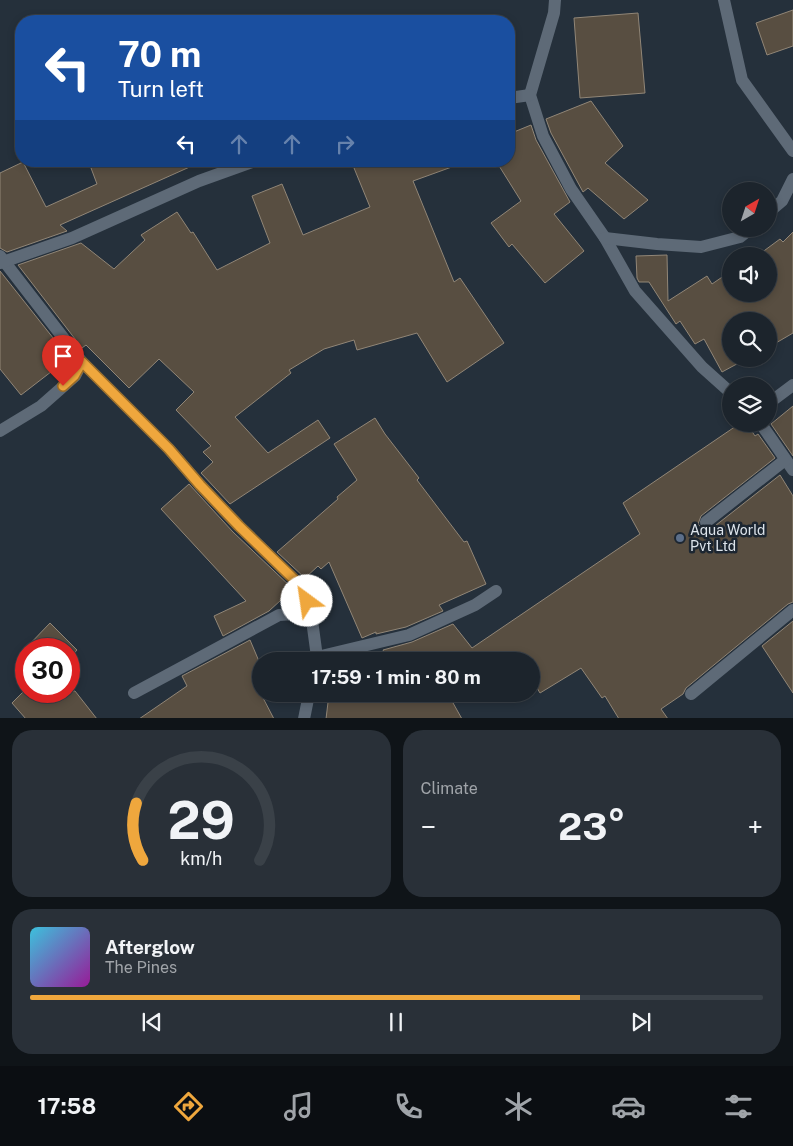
<!DOCTYPE html>
<html lang="en">
<head>
<meta charset="utf-8">
<style>
	:root { --surface:#1c242c; --page:#293038; --text:#f1f3f6; --muted:#a0a4a9; --line:#3a4148; --accent:#efa73d }
	body { margin:0; font-family:"Public Sans",sans-serif; background:var(--page); color:var(--text); height:100vh; display:flex; flex-direction:column; font-size:19px; white-space:nowrap }
	* { box-sizing:border-box; margin:0 }
	p { font-size:16px; color:var(--muted) }
	.icon { flex:none; width:28px; height:28px; fill:none; stroke:currentColor; stroke-width:2; stroke-linecap:round; stroke-linejoin:round }
	.map { position:relative; height:718px; overflow:hidden }
	.panel { display:flex; flex-direction:column; gap:12px; padding:12px; background:#0f1418; flex:1 }
	.panel>* { flex:none }
	.hud { position:absolute; left:15px; top:15px; width:500px; height:152px; border-radius:20px; box-shadow:0 2px 8px #0003,0 0 0 1px var(--line); background:#1a4fa0; color:#fff; overflow:hidden }
	.needle { width:32px; rotate:39deg }
	.fabs { position:absolute; left:722px; top:182px; display:grid; gap:10px }
	.fabs a { display:grid; place-items:center; width:55px; height:55px; border-radius:50%; background:var(--surface); box-shadow:0 2px 8px #0003,0 0 0 1px var(--line); font-size:25px }
	.speed { position:absolute; left:15px; top:638px; display:flex; gap:10px; font-size:25px; font-weight:700; text-align:center }
	.speed>* { display:grid; place-content:center; width:65px; height:65px; border-radius:50%; background:var(--surface); box-shadow:0 2px 8px #0003,0 0 0 1px var(--line); line-height:1 }
	.speed .limit { border:8px solid #d22; background:#fff; color:#111 }
	.pin { position:absolute; display:grid; place-items:center; width:42px; height:42px; color:#fff; margin:-51px -21px; border-radius:50% 50% 50% 0; rotate:-45deg; box-shadow:0 0 5px #0007 }
	.pin .icon { rotate:45deg }
	.me { position:absolute; width:55px; margin:-28px; rotate:329deg; stroke-linejoin:round; filter:drop-shadow(0 0 4px #0008) }
	.turn { display:flex; align-items:center; gap:18px; height:105px; padding:0 20px; font-size:22px }
	.turn .icon { width:65px; height:65px; stroke-width:2.5 }
	.turn b { display:block; font-size:35px; line-height:42px }
	.lanes { display:flex; align-items:center; height:48px; padding:0 20px; background:#0003; justify-content:center; gap:25px; direction:ltr }
	.lanes .off { opacity:.35 }
	.big { font-size:38px; font-weight:700; line-height:1.1 }
	.panel .card { flex:1; display:flex; flex-direction:column; justify-content:center; gap:8px; min-width:0; padding:0 18px; border-radius:20px; background:var(--page) }
	.panel .dial { align-items:center; gap:0 }
	.dial svg { height:130px; overflow:visible; fill:none; stroke:var(--line); stroke-width:7; stroke-linecap:round; text-anchor:middle }
	.dial text { fill:var(--text); stroke:none }
	.song { display:flex; align-items:center; gap:15px }
	.cover { width:60px; height:60px; border-radius:8px; background:linear-gradient(135deg,hsl(190 70% 55%),hsl(300 70% 35%)) }
	.played { height:5px; border-radius:2px; background:linear-gradient(90deg,var(--accent) 75%,var(--line) 75%) }
	.keys { display:flex; justify-content:space-around; direction:ltr }
	.heat { display:flex; justify-content:space-between; align-items:center; font-size:28px; direction:ltr }
	.panel .tiles { flex:1; display:grid; gap:12px; grid-template-columns:1fr 1fr }
	.card:last-child { grid-column:span 2 }
	.trip { position:absolute; left:252px; top:652px; width:288px; height:50px; border-radius:25px; background:var(--surface); box-shadow:0 2px 8px #0003,0 0 0 1px var(--line); font-weight:700; line-height:50px; text-align:center }
	.menu { display:flex; height:80px; justify-content:space-around; align-items:center; background:#0b0e12; color:var(--muted) }
	.menu .icon { width:35px; height:35px }
	.menu .active { color:var(--accent) }
	.menu b { font-size:22px; color:var(--text) }
	.map>svg:first-child { display:block }
	.building { fill:#584e41; stroke:#918677 }
	.lines { fill:none; stroke-linecap:round; stroke-linejoin:round }
	.minor { stroke:#5e6a77; stroke-width:12 }
	.route-casing { stroke:#9b6d28; stroke-width:12 }
	.route { stroke:#efa73d; stroke-width:9 }
	.service-dot { fill:#5c6f8a; stroke:#1c2631; stroke-width:2 }
	.labels { text-anchor:middle; dominant-baseline:central; stroke-width:5; stroke-linejoin:round; paint-order:stroke }
	.poi-label { font-size:14px; fill:#dde4eb; stroke:#1c2631; text-anchor:start }
</style>
</head>
<body>
<div class="map">
<svg width="793" height="719" viewBox="0 0 793 719">
	<rect width="100%" height="100%" fill="#25303b"/>
	<g class="building">
		<path d="M 793,10 L 793,46 L 767,55 L 756,23 Z"/>
		<path d="M 638,13 L 645,93 L 580,98 L 574,18 Z"/>
		<path d="M 591,101 L 623,146 L 605,163 L 648,200 L 624,219 L 588,188 L 583,192 L 551,133 L 546,119 Z"/>
		<path d="M 531,125 L 536,140 L 570,202 L 554,214 L 584,251 L 545,283 L 512,244 L 509,247 L 491,223 L 521,201 L 496,161 L 509,161 L 509,134 Z"/>
		<path d="M 110,161 L 203,161 L 60,225 L 67,231 L 7,252 L 0,248 L 0,173 L 23,162 L 46,207 L 97,184 L 91,168 Z"/>
		<path d="M 371,161 L 460,161 L 460,164 L 413,181 L 454,282 L 460,278 L 504,343 L 447,382 L 417,333 L 357,350 L 354,340 L 324,349 L 289,370 L 291,373 L 235,417 L 268,453 L 318,420 L 330,438 L 230,504 L 201,473 L 213,462 L 203,452 L 211,446 L 176,410 L 194,392 L 159,359 L 129,388 L 86,345 L 82,348 L 18,265 L 81,243 L 114,269 L 145,240 L 141,235 L 177,212 L 191,233 L 193,232 L 217,270 L 270,243 L 252,196 L 282,184 L 303,235 L 370,207 L 354,168 Z"/>
		<path d="M 793,232 L 793,333 L 769,347 L 769,321 L 731,321 L 731,359 L 746,359 L 722,372 L 704,339 L 695,344 L 680,321 L 676,324 L 649,282 L 639,282 L 637,278 L 636,256 L 667,255 L 668,301 L 707,276 L 712,284 L 731,271 L 731,294 L 769,294 L 769,256 L 757,256 L 780,239 L 783,242 Z"/>
		<path d="M 0,271 L 69,358 L 21,395 L 0,369 Z"/>
		<path d="M 793,406 L 793,456 L 771,424 Z"/>
		<path d="M 375,418 L 385,434 L 419,478 L 417,480 L 464,542 L 467,541 L 486,584 L 439,605 L 443,611 L 406,627 L 376,634 L 376,632 L 362,638 L 329,562 L 321,569 L 318,566 L 305,578 L 277,552 L 338,499 L 337,497 L 357,480 L 334,444 Z"/>
		<path d="M 739,424 L 747,424 L 755,436 L 758,434 L 775,458 L 701,516 L 698,524 L 703,530 L 711,529 L 780,475 L 793,496 L 793,602 L 788,604 L 686,688 L 683,694 L 661,709 L 668,719 L 619,719 L 605,696 L 602,698 L 581,668 L 540,693 L 531,678 L 531,661 L 388,661 L 383,650 L 412,642 L 453,624 L 472,648 L 640,534 L 623,503 Z"/>
		<path d="M 189,484 L 233,532 L 293,589 L 269,611 L 223,636 L 214,616 L 246,601 L 161,509 Z"/>
		<path d="M 793,621 L 793,693 L 762,646 Z"/>
		<path d="M 50,623 L 77,650 L 69,659 L 69,649 L 26,648 Z"/>
		<path d="M 250,640 L 261,666 L 261,694 L 274,719 L 139,719 L 187,686 L 182,676 Z"/>
		<path d="M 24,691 L 75,691 L 97,719 L 26,719 L 12,703 Z"/>
		<path d="M 329,694 L 448,694 L 462,719 L 326,719 Z"/>
	</g>
	<g class="lines">
		<g class="minor">
			<path d="M 555,0 L 554,13 L 530,95 L 543,136 L 571,189 L 605,238 L 635,291 L 702,367 L 731,393"/>
			<path d="M 724,0 L 742,80 L 793,151"/>
			<path d="M 509,98 L 530,95"/>
			<path d="M 769,212 L 782,201 L 793,179"/>
			<path d="M 605,238 L 657,244 L 701,247 L 740,237 L 750,229"/>
			<path d="M 0,256 L 82,362 L 169,449 L 200,485 L 239,526 L 304,589 L 311,613 L 317,657 L 316,661"/>
			<path d="M 0,263 L 72,238 L 199,181 L 255,161"/>
			<path d="M 769,403 L 793,385"/>
			<path d="M 761,424 L 793,470"/>
			<path d="M 0,431 L 41,406 L 75,376 L 82,362"/>
			<path d="M 706,522 L 785,460"/>
			<path d="M 317,657 L 409,635 L 475,605 L 496,591"/>
			<path d="M 134,693 L 279,615 L 311,613"/>
			<path d="M 691,694 L 793,610"/>
			<path d="M 304,719 L 309,694"/>
		</g>
	</g>
	<g class="lines">
		<defs>
			<path id="route" d="M 63,386 L 74,376 L 82,362 L 169,449 L 200,485 L 239,526 L 304,589 L 307,601"/>
		</defs>
		<use href="#route" class="route-casing"/>
		<use href="#route" class="route"/>
	</g>
	<circle class="service-dot" cx="680" cy="538" r="5"/>
	<g class="labels">
		<g class="poi-label">
			<text x="690" y="530">Aqua World<tspan x="690" dy="16">Pvt Ltd</tspan></text>
		</g>
	</g>
</svg>
<div class="fabs">
<a><svg class="needle" viewBox="-14 -14 28 28"><path d="M0-13l5 13h-10z" fill="#e53935"/><path d="M0 13l5-13h-10z" fill="#a0a4a9"/></svg></a>
<a><svg class="icon" aria-label="sound" viewBox="0 0 24 24"><path d="M4 9h4l5-4v14l-5-4H4zM17 9q2 3 0 6"/></svg></a>
<a><svg class="icon" aria-label="search" viewBox="0 0 24 24"><circle cx="10" cy="10" r="6"/><path d="M15 15l6 6"/></svg></a>
<a><svg class="icon" aria-label="layers" viewBox="0 0 24 24"><path d="M12 4l9 5-9 5-9-5zM3 14l9 5 9-5"/></svg></a>
</div>
<div class="speed"><div class="limit">30</div></div>
<div class="pin" style="left:63px;top:386px;background:#d93025"><svg class="icon" aria-label="arrive" viewBox="0 0 24 24"><path d="M6 21V4h12l-3 4 3 4H6"/></svg></div>
<svg class="me" style="left:307px;top:601px" viewBox="-20 -20 40 40"><circle r="19" fill="#fff"/><path d="M0-13L10 11 0 6-10 11z" fill="#efa73d"/></svg>
<div class="trip">17:59 · 1 min · 80 m</div>
<div class="hud">
<div class="turn"><svg class="icon" aria-label="left" viewBox="0 0 24 24"><path d="M17 20v-9H6M10 6l-5 5 5 5"/></svg><div><b>70 m</b>Turn left</div></div>
<div class="lanes"><svg class="icon" aria-label="left" viewBox="0 0 24 24"><path d="M17 20v-9H6M10 6l-5 5 5 5"/></svg><svg class="icon off" aria-label="ahead" viewBox="0 0 24 24"><path d="M12 20V5M6 11l6-6 6 6"/></svg><svg class="icon off" aria-label="ahead" viewBox="0 0 24 24"><path d="M12 20V5M6 11l6-6 6 6"/></svg><svg class="icon off" aria-label="right" viewBox="0 0 24 24"><path d="M7 20v-9h11M14 6l5 5-5 5"/></svg></div>
</div>
</div>
<section class="panel">
<div class="tiles">
<div class="card dial"><svg viewBox="0 0 100 80">
<path d="M14 69A42 42 0 1 1 86 69"/>
<path d="M14 69A42 42 0 0 1 10 34" stroke="#efa73d"/>
<text x="50" y="56" font-size="32" font-weight="700">29</text>
<text x="50" y="72" font-size="11">km/h</text>
</svg></div>
<div class="card"><p>Climate</p>
<div class="heat"><a>−</a><b class="big">23°</b><a>+</a></div>
</div>
<div class="card">
<div class="song"><i class="cover"></i><div><b>Afterglow</b><p>The Pines</p></div></div>
<div class="played"></div>
<div class="keys"><svg class="icon" aria-label="previous" viewBox="0 0 24 24"><path d="M18 5L8 12l10 7zM5 5v14"/></svg><svg class="icon" aria-label="pause" viewBox="0 0 24 24"><path d="M8 5v14M16 5v14"/></svg><svg class="icon" aria-label="next" viewBox="0 0 24 24"><path d="M6 5l10 7-10 7zM19 5v14"/></svg></div>
</div>
</div>
</section>
<nav class="menu">
<b>17:58</b>
<svg class="icon active" aria-label="directions" viewBox="0 0 24 24"><path d="M12 3l9 9-9 9-9-9zM9 14v-3h6M13 9l2 2-2 2"/></svg>
<svg class="icon" aria-label="music" viewBox="0 0 24 24"><path d="M9 18V5l10-2v13"/><circle cx="6" cy="18" r="3"/><circle cx="16" cy="16" r="3"/></svg>
<svg class="icon" aria-label="phone" viewBox="0 0 24 24"><path d="M5 4h4l2 5-3 2q2 4 5 5l2-3 5 2v4C11 20 4 13 5 4z"/></svg>
<svg class="icon" aria-label="climate" viewBox="0 0 24 24"><path d="M12 3v18M4 7l16 10M4 17L20 7"/></svg>
<svg class="icon" aria-label="car" viewBox="0 0 24 24"><path d="M5 17H2v-5l4-1 3-4h7l3 4 3 1v5h-3M9 17h6M6 11h13"/><circle cx="7" cy="17" r="2"/><circle cx="17" cy="17" r="2"/></svg>
<svg class="icon" aria-label="filters" viewBox="0 0 24 24"><path d="M4 7h16M4 17h16"/><circle cx="9" cy="7" r="2"/><circle cx="15" cy="17" r="2"/></svg>
</nav>
</body>
</html>
